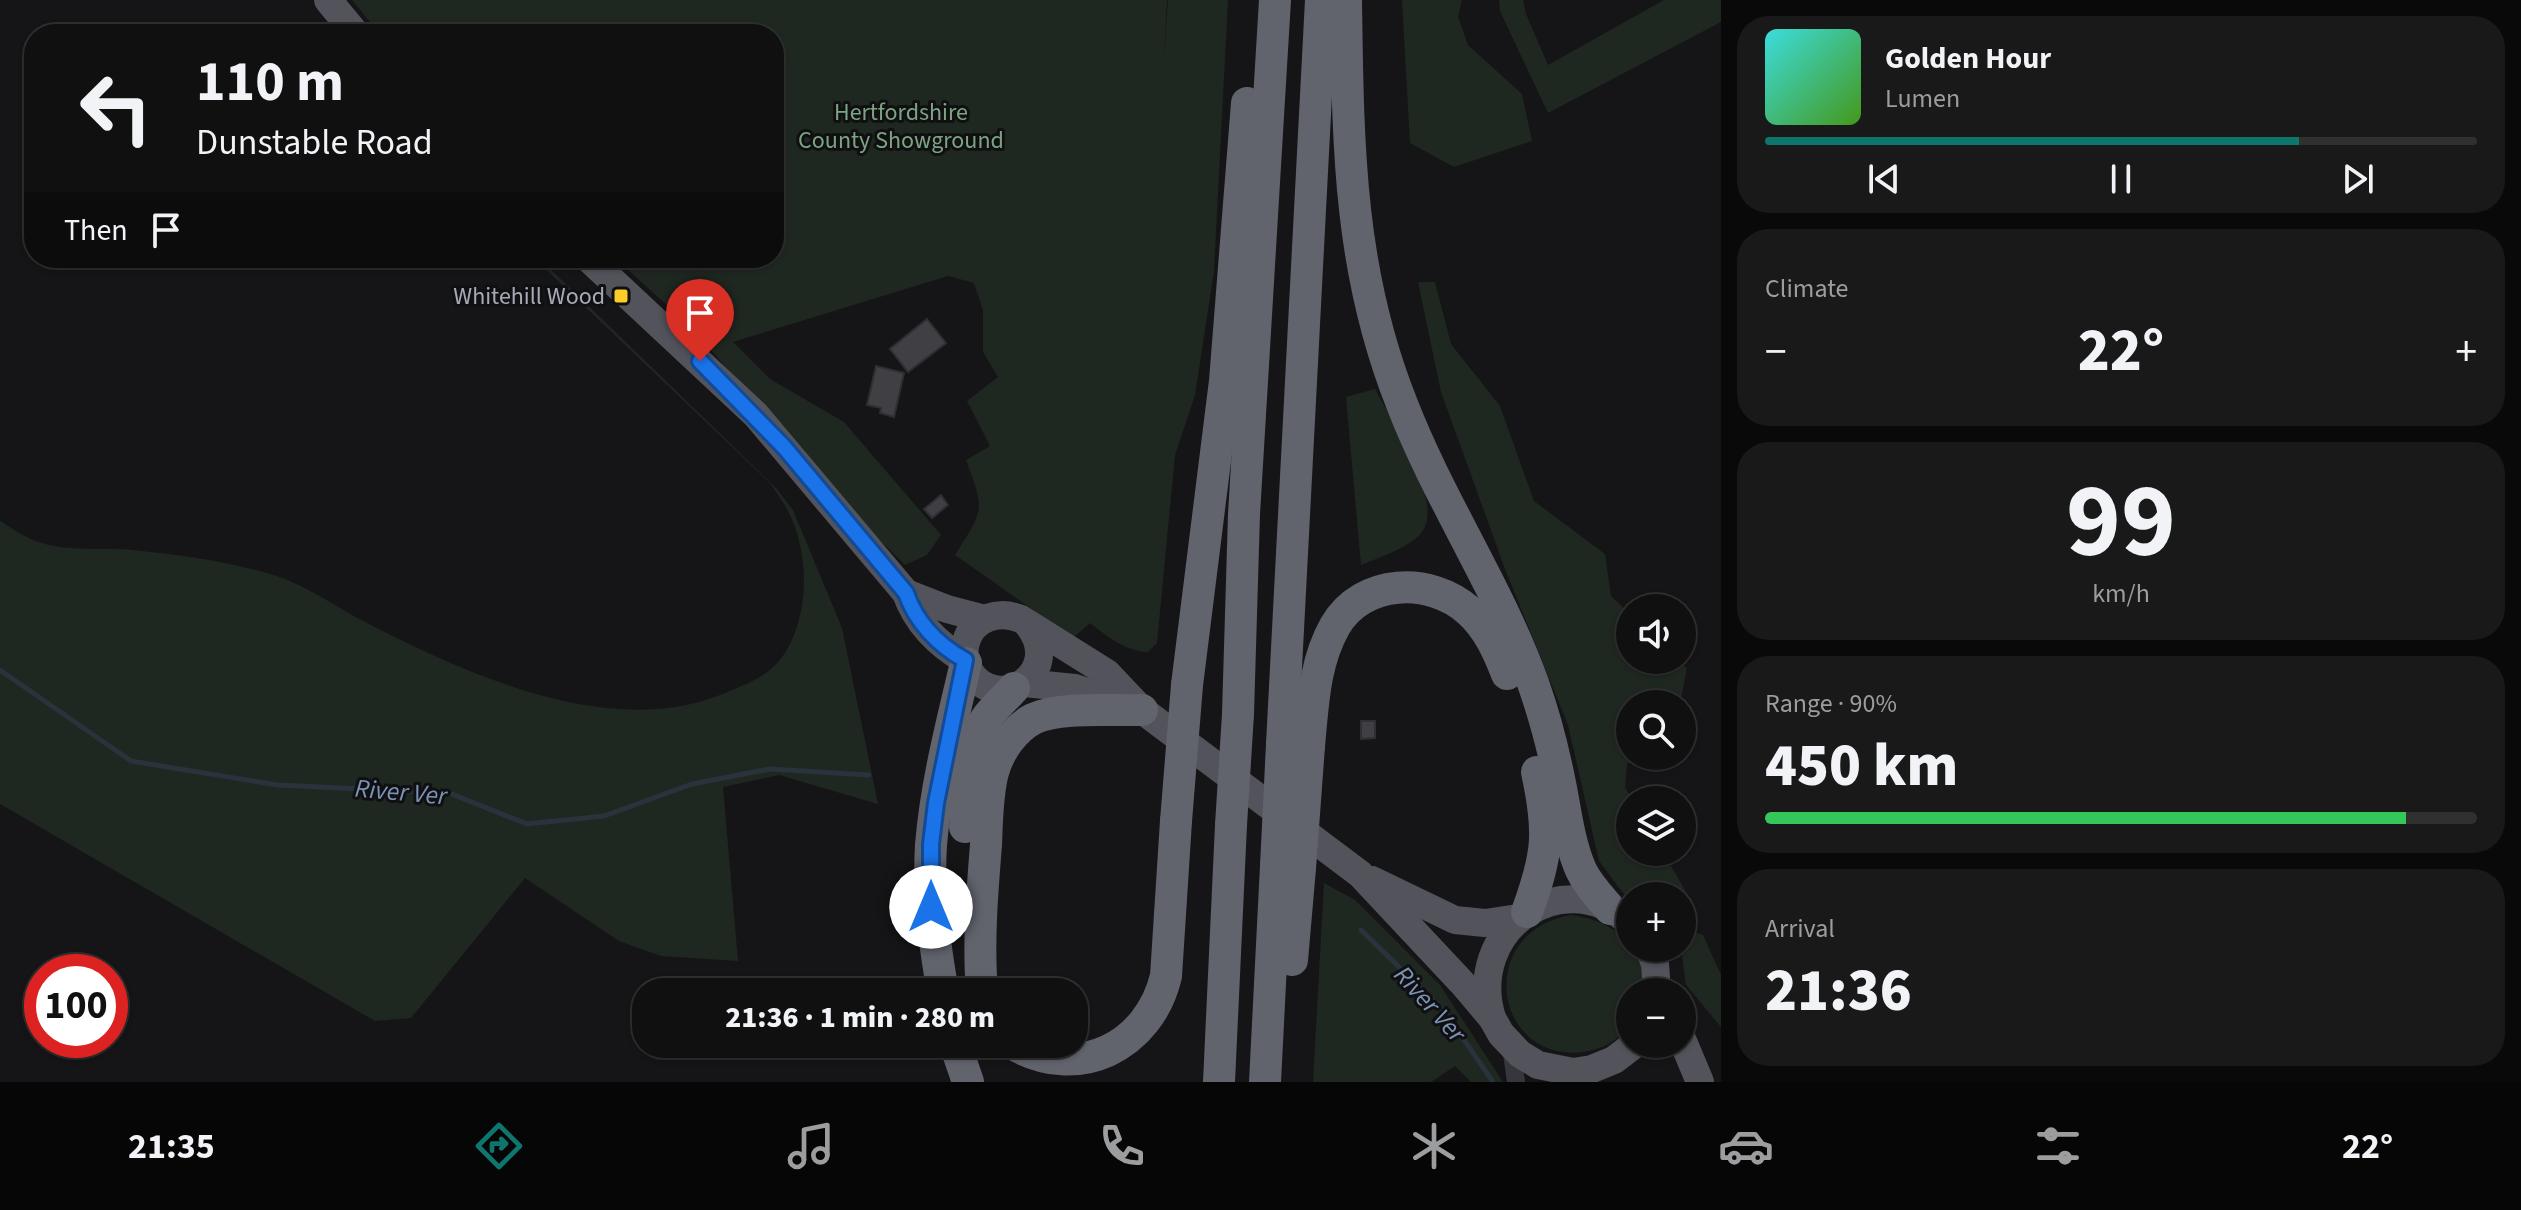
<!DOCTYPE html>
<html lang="en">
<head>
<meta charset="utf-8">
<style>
	:root { --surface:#101011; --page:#19191a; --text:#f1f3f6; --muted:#9c9d9f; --line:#303031; --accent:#0f766e }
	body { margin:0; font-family:"Source Sans 3",sans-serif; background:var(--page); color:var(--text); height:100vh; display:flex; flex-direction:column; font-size:30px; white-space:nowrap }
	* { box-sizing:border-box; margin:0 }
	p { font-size:26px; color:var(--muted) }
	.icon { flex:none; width:44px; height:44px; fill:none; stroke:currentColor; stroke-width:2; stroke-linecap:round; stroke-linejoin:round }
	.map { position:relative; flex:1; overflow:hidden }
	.details { display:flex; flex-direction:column; gap:16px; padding:16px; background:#090909; width:800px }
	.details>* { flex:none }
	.hud { position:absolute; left:24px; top:24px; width:760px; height:244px; border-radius:32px; box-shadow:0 2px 6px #0004,0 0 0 2px var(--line); background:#101011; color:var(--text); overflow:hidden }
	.tools { position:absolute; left:1616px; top:594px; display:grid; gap:16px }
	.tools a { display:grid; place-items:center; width:80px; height:80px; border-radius:50%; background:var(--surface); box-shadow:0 2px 6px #0004,0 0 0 2px var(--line); font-size:40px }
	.speed { position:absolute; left:24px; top:954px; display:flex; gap:16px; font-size:40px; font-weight:700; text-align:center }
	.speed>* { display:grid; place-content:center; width:104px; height:104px; border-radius:50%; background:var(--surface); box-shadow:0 2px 6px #0004,0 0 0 2px var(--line); line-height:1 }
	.speed .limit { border:12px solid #d22; background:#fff; color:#111 }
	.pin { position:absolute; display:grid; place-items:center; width:68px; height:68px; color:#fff; margin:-82px -34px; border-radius:50% 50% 50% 0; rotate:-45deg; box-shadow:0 0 8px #0007 }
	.pin .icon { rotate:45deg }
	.me { position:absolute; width:88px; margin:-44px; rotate:0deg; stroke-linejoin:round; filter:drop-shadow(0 0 6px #0008) }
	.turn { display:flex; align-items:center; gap:28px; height:168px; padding:0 40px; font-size:36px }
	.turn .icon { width:104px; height:104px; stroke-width:2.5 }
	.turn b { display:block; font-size:56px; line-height:68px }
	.then { display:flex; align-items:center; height:76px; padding:0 40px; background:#0003; gap:16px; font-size:30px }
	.big { font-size:60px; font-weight:800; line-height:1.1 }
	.details .card { flex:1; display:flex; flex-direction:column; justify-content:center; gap:12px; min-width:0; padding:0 28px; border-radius:32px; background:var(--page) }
	.details .dial { align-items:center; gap:0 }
	.dial b { font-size:104px; line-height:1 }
	.song { display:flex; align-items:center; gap:24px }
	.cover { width:96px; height:96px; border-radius:12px; background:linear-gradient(135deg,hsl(180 70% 55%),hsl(100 70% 35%)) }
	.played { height:8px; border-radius:4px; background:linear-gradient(90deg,var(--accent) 75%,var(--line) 75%) }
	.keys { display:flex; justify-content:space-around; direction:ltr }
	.heat { display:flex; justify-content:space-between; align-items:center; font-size:44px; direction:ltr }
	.charge { height:12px; border-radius:6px; background:linear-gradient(90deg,#34c759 90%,var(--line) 0) }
	.trip { position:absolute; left:632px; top:978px; width:456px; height:80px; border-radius:32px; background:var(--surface); box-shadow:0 2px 6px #0004,0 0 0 2px var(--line); font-weight:800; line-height:80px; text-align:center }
	.tabs { display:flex; height:128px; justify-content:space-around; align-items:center; background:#060607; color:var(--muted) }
	.tabs .icon { width:56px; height:56px }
	.tabs .selected { color:var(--accent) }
	.tabs b { font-size:36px; color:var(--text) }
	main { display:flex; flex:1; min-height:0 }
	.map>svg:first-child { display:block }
	.green { fill:#1f2721 }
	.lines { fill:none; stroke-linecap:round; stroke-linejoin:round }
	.stream { stroke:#2a323c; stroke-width:5 }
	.building { fill:#3f3f44; stroke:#2f2f33; stroke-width:2 }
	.minor { stroke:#36363c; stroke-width:18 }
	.primary { stroke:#52535b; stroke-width:28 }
	.motorway { stroke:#61636d; stroke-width:32 }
	.motorway-bridge { stroke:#61636d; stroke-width:32 }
	.route-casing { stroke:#114b97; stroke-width:20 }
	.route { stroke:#1a73e8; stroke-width:14 }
	.poi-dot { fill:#fccc28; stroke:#101012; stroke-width:3 }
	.labels { text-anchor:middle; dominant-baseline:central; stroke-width:6; stroke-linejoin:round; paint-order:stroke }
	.park-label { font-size:24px; fill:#7ca483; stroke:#101012 }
	.poi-label { font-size:24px; fill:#a6aab8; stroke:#101012; text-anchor:end }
	.water-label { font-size:26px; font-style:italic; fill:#7b93b5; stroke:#101012 }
</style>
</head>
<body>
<main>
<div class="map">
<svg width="1721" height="1082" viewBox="0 0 1721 1082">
	<rect width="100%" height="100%" fill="#151517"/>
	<g class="green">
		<path d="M 352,0 L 1167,0 L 1164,57 L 1168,0 L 1228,0 L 1214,271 L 1195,395 L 1175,455 L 1157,643 L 1148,652 C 1125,651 1108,637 1090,623 L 1073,638 L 955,555 C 984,509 985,511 966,460 L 990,446 L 967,401 L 998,377 L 983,352 L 983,310 L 974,283 L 948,276 L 733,342 L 770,379 L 844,422 L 941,535 L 927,555 L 905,565 L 837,498 L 695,331 L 615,258 L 774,258 L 774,34 L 380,34 Z"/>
		<path d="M 1402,0 L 1462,0 L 1458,17 L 1468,45 L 1522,94 L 1532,141 L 1454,167 L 1410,143 Z"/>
		<path d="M 1499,0 L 1523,0 L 1526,14 L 1548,65 L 1664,0 L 1721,0 L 1721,22 L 1548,113 L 1500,11 Z"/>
		<path d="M 534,258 L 539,258 L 776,488 L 793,510 L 842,628 L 878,804 L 779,775 L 723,787 L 738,961 L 661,956 L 619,941 L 525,878 L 411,1018 L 375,1021 L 0,804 L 0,521 C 10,527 21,535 31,539 C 61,553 102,547 133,550 C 180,555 226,561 270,574 C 305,584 336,607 367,623 C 468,675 613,741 725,693 C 753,681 775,674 790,644 C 809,605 808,554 790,515 C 785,504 777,494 771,484 Z"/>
		<path d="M 1418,282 L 1435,282 L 1451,344 L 1500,406 L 1534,501 L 1605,554 L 1611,596 L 1630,614 L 1630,660 L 1678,660 L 1687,668 L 1680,704 L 1630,704 L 1630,756 L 1637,756 L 1627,764 L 1625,788 L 1633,800 L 1630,800 L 1630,852 L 1663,852 L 1689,897 L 1690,909 L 1682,919 L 1682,896 L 1630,896 L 1630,898 L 1622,892 L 1599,861 L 1568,725 L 1505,569 L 1441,392 Z"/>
		<path d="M 1375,389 C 1391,419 1445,501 1422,532 C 1411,547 1378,558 1361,565 L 1346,397 Z"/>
		<path d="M 1324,883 L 1355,900 L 1440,985 L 1503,1082 L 1471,1082 L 1455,1066 L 1431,1082 L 1313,1082 Z"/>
		<path d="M 1571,915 C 1600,919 1627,932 1639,959 C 1643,969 1642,982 1643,992 L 1630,992 L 1630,1026 C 1617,1041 1603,1049 1583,1052 C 1494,1063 1473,932 1571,915 Z"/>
		<path d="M 1694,932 L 1703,935 L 1721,975 L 1721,1027 L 1686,985 L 1681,948 L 1686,934 Z"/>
	</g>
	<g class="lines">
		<g class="stream">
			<path d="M 0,670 L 131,761 L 277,785 L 449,793 L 527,824 L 604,816 L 692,784 L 770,769 L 869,775"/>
			<path d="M 1361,930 L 1445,1012 L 1493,1082"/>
		</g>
	</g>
	<g class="building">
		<path d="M 927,319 L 946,343 L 908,372 L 890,349 Z"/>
		<path d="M 876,366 L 904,373 L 894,417 L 880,413 L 881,408 L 867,405 Z"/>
		<path d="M 941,495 L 948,505 L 932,518 L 924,509 Z"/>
		<path d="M 1361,721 L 1375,721 L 1375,738 L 1361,739 Z"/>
	</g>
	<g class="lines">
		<path class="minor" d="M 1511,1046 L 1516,1082"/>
		<g class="primary">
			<path d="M 328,0 L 356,34"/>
			<path d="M 588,258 L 756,415 L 906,593 C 916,622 938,645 965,660"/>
			<path d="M 906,593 L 947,609 L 985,619"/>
			<path d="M 1029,626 C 1064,672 999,715 970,672 C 965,664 963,652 966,642 C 973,617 999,610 1021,619 L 1107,673 L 1142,710 L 1360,874 L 1465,986 L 1492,1018 L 1501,1034 L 1520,1054 L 1538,1065 L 1573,1072 L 1592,1069 L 1614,1060 L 1635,1044"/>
			<path d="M 1024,683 L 1075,688 L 1130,706"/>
			<path d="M 1372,880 L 1455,920 L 1485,923 L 1518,918"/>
			<path d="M 1649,948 L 1655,964 L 1657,992"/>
			<path d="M 1492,1018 C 1465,930 1562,861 1630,923"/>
			<path d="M 1682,1039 L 1700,1082"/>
		</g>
		<g class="motorway">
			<path d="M 1346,0 C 1348,142 1348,269 1402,404 C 1439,500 1498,586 1533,683 C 1545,717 1554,752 1561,788 C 1566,815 1570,845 1581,870 C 1588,885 1599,896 1610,909"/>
			<path d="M 1187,685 L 1225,381 L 1247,103"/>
			<path d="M 1238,714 L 1244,514 L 1275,0"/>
			<path d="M 1282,744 L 1321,0"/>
			<path d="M 1309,746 C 1313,705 1314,663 1335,626 C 1362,579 1430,576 1469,611 C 1488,628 1498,651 1507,674"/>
			<path d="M 965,827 C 967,791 966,746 988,716 C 996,706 1006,697 1014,688"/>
			<path d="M 1527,912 C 1548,855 1550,832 1537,772"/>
			<path d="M 1292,960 L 1300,868"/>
			<path d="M 943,992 C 934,943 928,894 931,845 C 936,783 952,723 966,663"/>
			<path d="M 982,992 C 978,943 982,894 986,845 C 987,821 987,795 993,772 C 999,751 1014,729 1033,719 C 1059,706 1112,711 1142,710"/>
			<path d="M 955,1044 L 968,1082"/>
			<path d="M 1013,1044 C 1078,1082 1149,1047 1166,976 L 1176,821"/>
			<path d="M 1219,1082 L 1231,825"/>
			<path d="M 1265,1082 L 1276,866"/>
		</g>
		<g class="motorway-bridge">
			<path d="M 1176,821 L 1187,685"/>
			<path d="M 1231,825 L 1238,714"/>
			<path d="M 1276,866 L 1282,744"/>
			<path d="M 1300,868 L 1309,746"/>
		</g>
	</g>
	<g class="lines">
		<defs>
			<path id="route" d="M 700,361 L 784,447 L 906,593 C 916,622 938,645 965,660 L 936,803 L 931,844 L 931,907"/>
		</defs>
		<use href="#route" class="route-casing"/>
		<use href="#route" class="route"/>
	</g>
	<rect class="poi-dot" x="613" y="288" width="16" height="16" rx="4"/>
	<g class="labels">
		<g class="park-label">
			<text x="901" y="112">Hertfordshire<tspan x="901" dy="28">County Showground</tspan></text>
		</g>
		<g class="poi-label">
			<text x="605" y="296">Whitehill Wood</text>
		</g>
		<g class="water-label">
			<text transform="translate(401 792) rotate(5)">River Ver</text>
			<text transform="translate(1430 1004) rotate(48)">River Ver</text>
		</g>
	</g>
</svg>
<div class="tools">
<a><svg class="icon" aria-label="sound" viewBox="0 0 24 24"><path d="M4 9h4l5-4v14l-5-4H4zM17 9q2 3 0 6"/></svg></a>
<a><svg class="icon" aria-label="search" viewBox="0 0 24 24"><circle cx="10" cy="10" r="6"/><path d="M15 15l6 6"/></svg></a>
<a><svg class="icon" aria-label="layers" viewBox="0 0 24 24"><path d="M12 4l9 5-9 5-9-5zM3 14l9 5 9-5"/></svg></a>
<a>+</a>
<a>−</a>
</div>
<div class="speed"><div class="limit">100</div></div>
<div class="pin" style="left:700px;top:361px;background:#d93025"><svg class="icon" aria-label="arrive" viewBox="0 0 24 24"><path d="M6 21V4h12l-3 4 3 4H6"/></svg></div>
<svg class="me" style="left:931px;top:907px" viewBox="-20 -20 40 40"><circle r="19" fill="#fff"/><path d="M0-13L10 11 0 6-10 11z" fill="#1a73e8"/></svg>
<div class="trip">21:36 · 1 min · 280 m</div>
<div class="hud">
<div class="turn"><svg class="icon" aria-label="left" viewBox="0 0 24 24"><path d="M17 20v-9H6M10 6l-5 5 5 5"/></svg><div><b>110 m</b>Dunstable Road</div></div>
<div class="then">Then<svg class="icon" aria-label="arrive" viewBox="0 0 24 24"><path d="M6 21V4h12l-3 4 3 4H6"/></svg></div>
</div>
</div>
<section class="details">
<div class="card">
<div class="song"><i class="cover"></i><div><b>Golden Hour</b><p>Lumen</p></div></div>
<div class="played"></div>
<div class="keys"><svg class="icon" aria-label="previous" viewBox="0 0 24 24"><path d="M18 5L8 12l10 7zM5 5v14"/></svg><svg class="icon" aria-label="pause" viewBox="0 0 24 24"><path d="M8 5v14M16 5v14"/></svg><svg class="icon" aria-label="next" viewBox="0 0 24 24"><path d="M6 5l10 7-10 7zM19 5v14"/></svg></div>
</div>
<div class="card"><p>Climate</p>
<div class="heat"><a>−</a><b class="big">22°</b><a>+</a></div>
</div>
<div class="card dial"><b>99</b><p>km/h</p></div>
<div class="card"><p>Range · 90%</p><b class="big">450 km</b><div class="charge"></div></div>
<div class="card"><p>Arrival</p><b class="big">21:36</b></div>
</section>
</main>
<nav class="tabs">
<b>21:35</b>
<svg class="icon selected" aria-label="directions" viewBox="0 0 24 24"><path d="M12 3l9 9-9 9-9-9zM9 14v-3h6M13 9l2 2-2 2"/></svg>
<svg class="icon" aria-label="music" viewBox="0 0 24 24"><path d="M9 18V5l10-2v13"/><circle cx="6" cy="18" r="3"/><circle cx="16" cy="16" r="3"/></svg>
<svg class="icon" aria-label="phone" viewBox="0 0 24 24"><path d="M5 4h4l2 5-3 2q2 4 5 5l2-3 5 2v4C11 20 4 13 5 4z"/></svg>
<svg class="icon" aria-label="climate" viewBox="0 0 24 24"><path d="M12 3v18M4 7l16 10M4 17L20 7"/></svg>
<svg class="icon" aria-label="car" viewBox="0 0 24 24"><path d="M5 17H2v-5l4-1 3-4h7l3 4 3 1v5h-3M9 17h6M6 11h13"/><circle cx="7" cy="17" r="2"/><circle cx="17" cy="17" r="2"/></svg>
<svg class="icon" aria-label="filters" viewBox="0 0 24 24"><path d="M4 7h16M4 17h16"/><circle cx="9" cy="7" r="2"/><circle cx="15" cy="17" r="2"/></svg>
<b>22°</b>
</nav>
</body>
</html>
